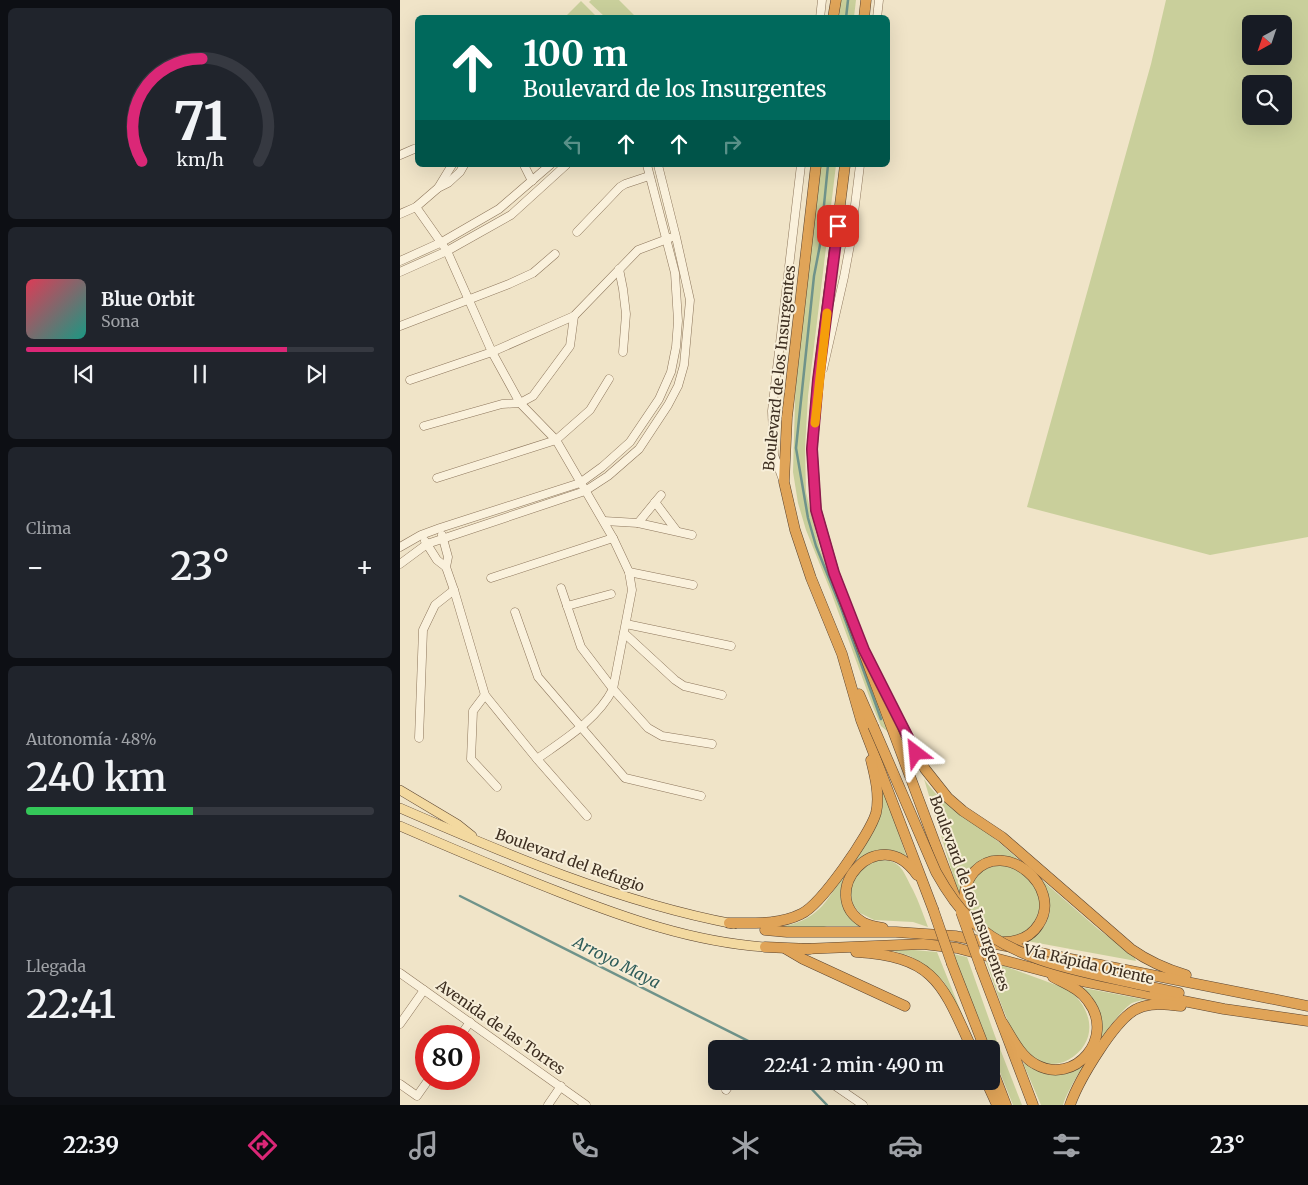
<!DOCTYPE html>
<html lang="es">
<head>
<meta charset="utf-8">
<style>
	:root { --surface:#171b24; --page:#20242c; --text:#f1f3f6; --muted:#9ea1a6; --line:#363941; --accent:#db2777 }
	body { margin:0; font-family:Merriweather,serif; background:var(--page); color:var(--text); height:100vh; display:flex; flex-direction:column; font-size:19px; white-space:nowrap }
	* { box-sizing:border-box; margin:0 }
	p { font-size:16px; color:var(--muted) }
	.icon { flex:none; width:28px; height:28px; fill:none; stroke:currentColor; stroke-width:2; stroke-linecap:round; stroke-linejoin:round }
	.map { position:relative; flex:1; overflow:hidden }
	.panel { display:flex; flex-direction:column; gap:8px; padding:8px; background:#0d0f14; width:400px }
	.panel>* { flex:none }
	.top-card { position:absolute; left:15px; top:15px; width:475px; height:152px; border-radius:8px; box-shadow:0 5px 20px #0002; background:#00695c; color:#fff; overflow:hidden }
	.needle { width:32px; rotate:220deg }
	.tools { position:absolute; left:842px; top:15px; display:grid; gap:10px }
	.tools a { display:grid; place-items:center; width:50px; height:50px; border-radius:8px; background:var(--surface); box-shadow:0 5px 20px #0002; font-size:25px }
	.speed { position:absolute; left:15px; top:1025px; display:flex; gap:10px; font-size:25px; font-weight:700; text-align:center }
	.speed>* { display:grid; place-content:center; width:65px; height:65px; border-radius:50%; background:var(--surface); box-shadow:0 5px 20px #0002; line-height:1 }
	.speed .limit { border:8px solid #d22; background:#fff; color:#111 }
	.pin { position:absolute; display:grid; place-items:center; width:42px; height:42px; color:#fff; margin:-21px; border-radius:10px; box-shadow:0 2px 8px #0006 }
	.me { position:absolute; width:55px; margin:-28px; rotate:331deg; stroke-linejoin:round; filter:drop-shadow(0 0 4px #0008) }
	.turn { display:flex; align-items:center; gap:18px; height:105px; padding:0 25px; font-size:22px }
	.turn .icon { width:65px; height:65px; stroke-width:2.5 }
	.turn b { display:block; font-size:35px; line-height:42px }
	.lanes { display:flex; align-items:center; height:48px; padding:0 25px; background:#0003; justify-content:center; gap:25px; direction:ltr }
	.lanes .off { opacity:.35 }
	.big { font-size:38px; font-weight:600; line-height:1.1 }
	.panel .card { flex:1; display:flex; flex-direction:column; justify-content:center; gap:8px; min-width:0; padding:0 18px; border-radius:8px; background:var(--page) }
	.panel .dial { align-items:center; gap:0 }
	.dial svg { height:130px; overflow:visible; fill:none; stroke:var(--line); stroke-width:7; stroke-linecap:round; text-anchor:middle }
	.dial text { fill:var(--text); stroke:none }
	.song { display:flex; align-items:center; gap:15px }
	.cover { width:60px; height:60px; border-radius:8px; background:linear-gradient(135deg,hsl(350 70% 55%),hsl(170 70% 35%)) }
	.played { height:5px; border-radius:2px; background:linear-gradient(90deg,var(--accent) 75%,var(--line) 75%) }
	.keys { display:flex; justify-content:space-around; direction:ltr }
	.heat { display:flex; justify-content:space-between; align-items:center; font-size:28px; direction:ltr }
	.charge { height:8px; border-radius:4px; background:linear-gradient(90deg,#34c759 48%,var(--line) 0) }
	.trip { position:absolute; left:308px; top:1040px; width:292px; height:50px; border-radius:8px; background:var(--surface); box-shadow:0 5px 20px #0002; font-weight:600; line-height:50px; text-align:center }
	.menu { display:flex; height:80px; justify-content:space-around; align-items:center; background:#090b0e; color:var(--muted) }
	.menu .icon { width:35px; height:35px }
	.menu .current { color:var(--accent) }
	.menu b { font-size:22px; color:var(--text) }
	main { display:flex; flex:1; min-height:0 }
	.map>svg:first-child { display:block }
	.green { fill:#c9cf9b; fill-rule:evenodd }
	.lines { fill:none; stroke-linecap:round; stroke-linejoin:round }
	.stream { stroke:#6f938a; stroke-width:2.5 }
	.minor-casing { stroke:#8d765c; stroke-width:9 }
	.major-casing { stroke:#5b4430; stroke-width:10 }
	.highway-casing { stroke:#5b4430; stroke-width:11 }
	.minor { stroke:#faf1dc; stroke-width:8 }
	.major { stroke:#f3d9a0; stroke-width:9 }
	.highway { stroke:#e0a458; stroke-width:10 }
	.highway-bridge-casing { stroke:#5b4430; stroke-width:11; stroke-linecap:butt }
	.highway-bridge { stroke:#e0a458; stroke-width:10 }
	.route-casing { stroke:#8e194d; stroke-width:12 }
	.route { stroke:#db2777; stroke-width:9 }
	.slow { stroke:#f59e0b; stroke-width:9 }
	.labels { text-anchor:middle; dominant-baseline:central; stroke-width:4; stroke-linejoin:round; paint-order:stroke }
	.street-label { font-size:15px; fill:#3d2e20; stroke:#f7eed8 }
	.water-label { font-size:16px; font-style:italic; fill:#2f5d5a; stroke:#f7eed8 }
</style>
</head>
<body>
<main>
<section class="panel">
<div class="card dial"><svg viewBox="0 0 100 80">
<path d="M14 69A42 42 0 1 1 86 69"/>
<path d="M14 69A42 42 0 0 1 51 6" stroke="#db2777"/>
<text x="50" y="56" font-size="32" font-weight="700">71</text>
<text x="50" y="72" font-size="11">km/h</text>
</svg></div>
<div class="card">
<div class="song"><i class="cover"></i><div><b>Blue Orbit</b><p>Sona</p></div></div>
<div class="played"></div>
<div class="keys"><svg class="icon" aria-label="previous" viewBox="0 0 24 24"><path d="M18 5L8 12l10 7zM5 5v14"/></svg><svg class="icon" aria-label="pause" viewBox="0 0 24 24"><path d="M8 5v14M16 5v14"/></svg><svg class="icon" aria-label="next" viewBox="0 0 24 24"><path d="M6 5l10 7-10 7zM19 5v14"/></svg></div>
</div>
<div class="card"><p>Clima</p>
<div class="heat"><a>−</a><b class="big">23°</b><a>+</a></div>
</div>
<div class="card"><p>Autonomía · 48%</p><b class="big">240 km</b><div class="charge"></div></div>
<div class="card"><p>Llegada</p><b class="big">22:41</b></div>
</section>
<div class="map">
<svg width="908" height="1105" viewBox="0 0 908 1105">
	<rect width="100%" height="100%" fill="#f0e4c8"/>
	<g class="green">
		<path d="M 191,0 L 219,0 L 236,17 L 205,17 L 189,2 Z"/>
		<path d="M 439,0 L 456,0 L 454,17 L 437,18 Z"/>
		<path d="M 766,0 L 908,0 L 908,537 L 810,555 L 627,507 L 751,64 ZM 851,24 L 884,24 L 884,56 L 851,56 ZM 851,84 L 884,84 L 884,116 L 851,116 Z"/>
		<path d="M 181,1 L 197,17 L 165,17 Z"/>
		<path d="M 420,165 L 436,165 L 408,396 L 405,448 L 406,492 L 420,549 L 459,646 L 488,732 L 481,726 L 473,707 L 431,592 L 406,530 L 398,503 L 393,472 L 396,366 Z"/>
		<path d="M 478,773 L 508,861 C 489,844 467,850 449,866 L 468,839 Z"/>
		<path d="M 524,779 C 542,805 564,816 589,834 C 602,844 613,855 625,865 C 594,846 565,859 559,895 Z"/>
		<path d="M 478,860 C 502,859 503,872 513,890 C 519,902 523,914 528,927 L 513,922 L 474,920 L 460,913 L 453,905 L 450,890 L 458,870 Z"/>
		<path d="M 602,864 C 606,866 612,867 616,869 C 638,880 648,907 631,926 C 625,934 611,940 600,936 C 595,934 590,929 585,926 C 580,922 573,918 570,913 C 569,910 569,905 569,902 C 565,877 580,869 602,864 Z"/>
		<path d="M 445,872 C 434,906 445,911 471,929 L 457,926 L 427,926 L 415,930 L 377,927 C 417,922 426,903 445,872 Z"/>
		<path d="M 635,874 L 698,929 L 734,956 L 736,961 L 627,941 C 657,924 655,898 635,874 Z"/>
		<path d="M 479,947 L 537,952 L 576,1049 L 558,1008 L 544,982 L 521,963 L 510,956 Z"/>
		<path d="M 553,954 L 567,957 L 595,1036 L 622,1105 L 613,1105 Z"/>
		<path d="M 585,959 L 667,989 C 693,1007 700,1042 668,1060 C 661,1064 651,1065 643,1063 C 640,1062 635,1061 632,1059 C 611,1042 595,985 585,959 Z"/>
		<path d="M 679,987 L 747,1000 C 742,1000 737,1001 732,1003 C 714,1014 669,1084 663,1105 L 641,1105 L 623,1063 L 643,1072 L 678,1065 L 700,1028 Z"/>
	</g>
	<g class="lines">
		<g class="stream">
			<path d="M 446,18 L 448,0"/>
			<path d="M 428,165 L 420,245 L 414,276 L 396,448 L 408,518 L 416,546 L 441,608 L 481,719"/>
			<path d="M 60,896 L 364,1049"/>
			<path d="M 404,1081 L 427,1105"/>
		</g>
		<defs>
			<g id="minor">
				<path d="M 420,18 L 422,0"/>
				<path d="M 477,18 L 479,0"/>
				<path d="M 0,155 L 14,149"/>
				<path d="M 124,165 L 132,181"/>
				<path d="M 38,188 L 52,165"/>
				<path d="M 16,207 L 47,251 L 92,352 L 120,403 L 156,440 L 213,538 L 229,572 L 232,590 L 213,689 C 197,720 165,739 137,759"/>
				<path d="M 0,214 L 16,207 L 38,188 L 48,183 L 60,172 L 64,165"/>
				<path d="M 177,232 L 220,187 L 225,184 L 249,176"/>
				<path d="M 0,261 L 42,242 L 99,209 L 150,165"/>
				<path d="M 219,269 L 223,289 L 226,314 L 223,352"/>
				<path d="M 0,272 L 47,251 L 111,215 L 166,165"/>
				<path d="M 0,326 L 109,284 L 133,273 L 155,254"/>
				<path d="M 423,369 L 444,277 L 450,245 L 460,165"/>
				<path d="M 10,380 L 92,352 L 174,316 L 238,250 L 270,238"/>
				<path d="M 24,426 L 102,404 L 120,403 L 133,396 L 170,346 L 174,316"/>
				<path d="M 37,478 L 156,440 L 190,410 L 209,379"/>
				<path d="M 383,480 L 374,455 L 372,411 L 401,165"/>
				<path d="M 255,502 L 276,530"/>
				<path d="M 204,521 L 238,523 L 292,535"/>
				<path d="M 238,523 L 261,495"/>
				<path d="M 42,535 L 48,557 L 46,567 L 54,590 L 85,695 L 137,759 L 187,816"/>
				<path d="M 25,541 L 37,560 L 46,567"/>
				<path d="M 0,547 L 21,535 L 40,528 L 180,483 L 202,467 L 230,442 L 259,399 L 271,372 L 276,347 L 278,321 L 275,273 L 247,165"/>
				<path d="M 0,564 L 27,544 L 185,491 L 208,476 L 239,449 L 268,405 L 278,386 L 284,365 L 290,300 L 276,237 L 258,165"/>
				<path d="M 229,572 L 293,585"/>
				<path d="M 91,578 L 213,538"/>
				<path d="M 161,588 L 181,647 L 213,689 L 248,728 L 262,736 L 312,744"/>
				<path d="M 167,606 L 211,594"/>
				<path d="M 115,612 L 138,677 L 225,778 L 301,796"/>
				<path d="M 226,624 L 331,646"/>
				<path d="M 224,633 L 275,680 L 284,686 L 322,695"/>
				<path d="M 85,695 L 73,711 L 71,759 L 97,787"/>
				<path d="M 19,738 L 23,630 L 35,605 L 54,590"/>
				<path d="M 0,973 L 186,1105"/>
				<path d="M 0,1024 L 24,990"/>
				<path d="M 60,1036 L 70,1022"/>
				<path d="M 428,1081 L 463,1105"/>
				<path d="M 0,1084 L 17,1096 L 29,1079"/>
				<path d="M 326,1090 L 332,1081"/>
				<path d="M 148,1105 L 161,1086"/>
			</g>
			<g id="major">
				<path d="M 0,790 L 57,824 L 72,836"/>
				<path d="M 0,808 C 108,855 218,902 334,924"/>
				<path d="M 0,826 C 53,849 105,871 159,892 C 225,918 293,942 365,947"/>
			</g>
			<g id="highway">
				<path d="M 433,18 L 436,0"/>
				<path d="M 464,18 L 466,0"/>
				<path d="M 416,165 L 387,417 L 384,482 L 395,530 L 411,578 L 442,654 L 461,720 L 533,909"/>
				<path d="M 445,165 L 418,380 L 412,449 L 416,510 L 434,573 L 557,902"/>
				<path d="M 459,694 L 473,726"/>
				<path d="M 489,701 L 525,769 L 548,798 L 563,811 L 602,837 L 731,949 C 748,961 766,969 786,975"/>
				<path d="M 565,912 C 563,897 564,884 574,872 C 605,838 663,887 639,924 C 631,937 617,942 603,942"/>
				<path d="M 329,923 C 353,923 379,925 401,914 C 421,905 470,834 476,813 C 480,796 475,776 471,760"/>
				<path d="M 483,928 C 476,927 470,926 464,923 C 414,894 479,819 517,875"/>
				<path d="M 365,930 L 387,932 L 496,932 L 555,936 L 908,1006"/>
				<path d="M 365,947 L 410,949"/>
				<path d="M 386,949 L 403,959 L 505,1006"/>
				<path d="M 403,949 L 523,944 L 557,948 L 682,981 L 824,1009 L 908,1021"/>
				<path d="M 456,952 C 535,957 542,983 572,1049"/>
				<path d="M 552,964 L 585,1049"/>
				<path d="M 581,968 L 633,1105"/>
				<path d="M 751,987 L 779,993"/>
				<path d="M 602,1022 C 611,1036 620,1056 635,1064 C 675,1087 716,1037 688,1001 C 680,989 666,984 653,977"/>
				<path d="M 591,1066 L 606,1105"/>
				<path d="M 586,1081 L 597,1105"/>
				<path d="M 670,1105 C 678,1082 716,1016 739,1008 C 752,1002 767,1005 781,1006"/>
			</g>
		</defs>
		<use href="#minor" class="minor-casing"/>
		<use href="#major" class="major-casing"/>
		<use href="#highway" class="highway-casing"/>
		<use href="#minor" class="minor"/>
		<use href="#major" class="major"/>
		<use href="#highway" class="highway"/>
		<defs>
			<g id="highway-bridge">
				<path d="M 473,726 L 536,872 C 546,890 557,907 572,921 C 617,964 693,973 751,987"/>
				<path d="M 533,909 L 552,964"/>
				<path d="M 561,912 L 581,968"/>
			</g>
		</defs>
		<use href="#highway-bridge" class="highway-bridge-casing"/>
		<use href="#highway-bridge" class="highway-bridge"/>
	</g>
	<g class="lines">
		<defs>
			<path id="route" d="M 438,226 L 418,380 L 412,449 L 416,510 L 434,573 L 464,650 L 516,753"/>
		</defs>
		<use href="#route" class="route-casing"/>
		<use href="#route" class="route"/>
		<path class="slow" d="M 415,423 L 427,313"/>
	</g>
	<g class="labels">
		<g class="street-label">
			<text transform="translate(379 368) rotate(-84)">Boulevard de los Insurgentes</text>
			<text transform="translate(170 860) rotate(20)">Boulevard del Refugio</text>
			<text transform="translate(570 893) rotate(70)">Boulevard de los Insurgentes</text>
			<text transform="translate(689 964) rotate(13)">Vía Rápida Oriente</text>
			<text transform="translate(101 1027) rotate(35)">Avenida de las Torres</text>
		</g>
		<g class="water-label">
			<text transform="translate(217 962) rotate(27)">Arroyo Maya</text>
		</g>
	</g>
</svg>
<div class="tools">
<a><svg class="needle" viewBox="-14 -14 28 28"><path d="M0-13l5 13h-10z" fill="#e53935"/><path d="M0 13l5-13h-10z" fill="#9ea1a6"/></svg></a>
<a><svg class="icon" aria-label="search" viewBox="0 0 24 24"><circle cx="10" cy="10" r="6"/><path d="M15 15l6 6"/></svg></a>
</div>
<div class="speed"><div class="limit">80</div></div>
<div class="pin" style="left:438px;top:226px;background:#d93025"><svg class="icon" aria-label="arrive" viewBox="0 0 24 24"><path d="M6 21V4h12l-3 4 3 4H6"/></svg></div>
<svg class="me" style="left:516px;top:753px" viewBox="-20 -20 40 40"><path d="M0-17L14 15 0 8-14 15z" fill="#db2777" stroke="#fff" stroke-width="4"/></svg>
<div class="trip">22:41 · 2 min · 490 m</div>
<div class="top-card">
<div class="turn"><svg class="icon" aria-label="ahead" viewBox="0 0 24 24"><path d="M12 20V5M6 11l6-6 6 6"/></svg><div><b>100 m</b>Boulevard de los Insurgentes</div></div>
<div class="lanes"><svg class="icon off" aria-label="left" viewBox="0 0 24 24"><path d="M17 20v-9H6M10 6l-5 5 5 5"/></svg><svg class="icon" aria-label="ahead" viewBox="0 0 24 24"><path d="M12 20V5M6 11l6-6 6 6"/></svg><svg class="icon" aria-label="ahead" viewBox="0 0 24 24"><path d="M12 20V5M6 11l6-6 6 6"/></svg><svg class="icon off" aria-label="right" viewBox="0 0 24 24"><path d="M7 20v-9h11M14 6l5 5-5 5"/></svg></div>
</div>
</div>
</main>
<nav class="menu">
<b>22:39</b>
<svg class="icon current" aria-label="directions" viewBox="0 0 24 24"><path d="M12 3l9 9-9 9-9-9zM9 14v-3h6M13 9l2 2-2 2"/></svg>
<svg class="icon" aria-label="music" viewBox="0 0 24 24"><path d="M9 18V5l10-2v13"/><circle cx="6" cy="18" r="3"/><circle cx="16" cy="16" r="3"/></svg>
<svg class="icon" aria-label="phone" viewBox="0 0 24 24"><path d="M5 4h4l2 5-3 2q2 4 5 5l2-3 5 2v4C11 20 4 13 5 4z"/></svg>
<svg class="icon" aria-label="climate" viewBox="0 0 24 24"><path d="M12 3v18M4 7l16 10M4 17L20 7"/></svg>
<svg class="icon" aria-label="car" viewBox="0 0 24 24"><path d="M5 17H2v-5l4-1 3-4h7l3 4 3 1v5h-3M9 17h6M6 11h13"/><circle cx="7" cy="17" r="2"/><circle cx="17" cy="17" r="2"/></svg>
<svg class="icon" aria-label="filters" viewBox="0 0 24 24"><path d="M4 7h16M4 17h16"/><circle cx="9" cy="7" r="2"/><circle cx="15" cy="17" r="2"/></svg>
<b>23°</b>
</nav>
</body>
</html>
